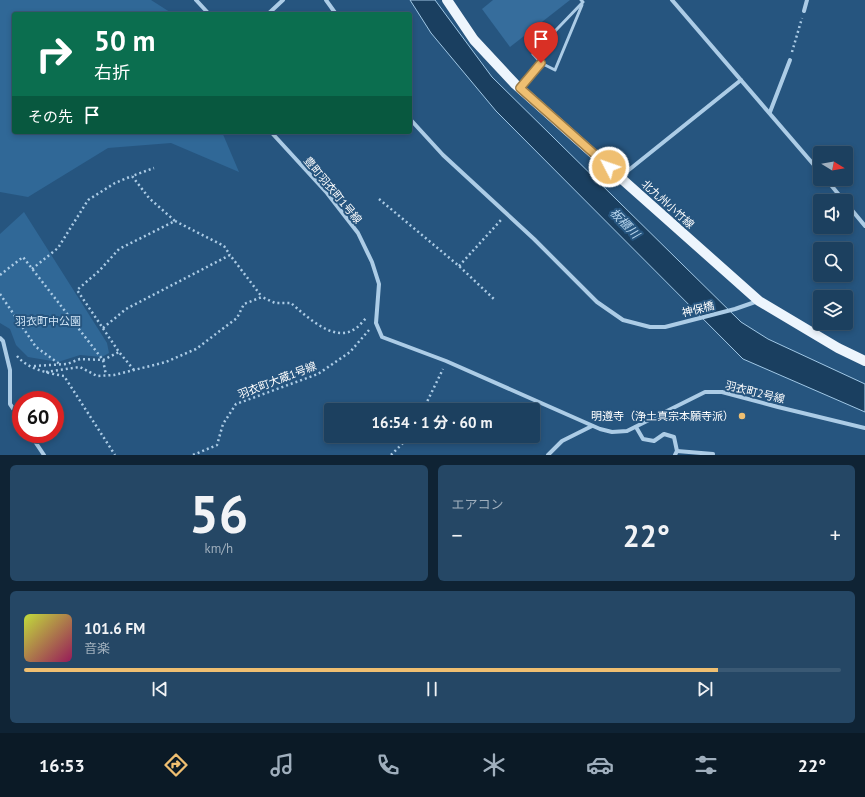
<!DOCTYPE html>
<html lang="ja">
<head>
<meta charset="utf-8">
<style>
	:root { --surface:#1c405f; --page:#254765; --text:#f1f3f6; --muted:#a0afbd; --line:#3a5974; --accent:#efbf71 }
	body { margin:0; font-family:"PT Sans","Noto Sans JP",sans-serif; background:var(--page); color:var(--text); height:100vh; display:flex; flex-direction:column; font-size:15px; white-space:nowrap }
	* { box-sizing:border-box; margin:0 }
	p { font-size:13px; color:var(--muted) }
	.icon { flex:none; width:22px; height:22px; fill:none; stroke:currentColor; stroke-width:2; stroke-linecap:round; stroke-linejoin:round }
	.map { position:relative; height:455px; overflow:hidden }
	.sheet { display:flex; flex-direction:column; gap:10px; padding:10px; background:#0f2334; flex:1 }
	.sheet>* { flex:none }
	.hud { position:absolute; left:12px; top:12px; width:400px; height:122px; border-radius:4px; box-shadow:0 2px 6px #0003,0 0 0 1px var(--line); background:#0b6e4f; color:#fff; overflow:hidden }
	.needle { width:26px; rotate:101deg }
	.tools { position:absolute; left:813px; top:146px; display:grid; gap:8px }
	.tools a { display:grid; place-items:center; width:40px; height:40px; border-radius:4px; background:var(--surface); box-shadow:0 2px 6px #0003,0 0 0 1px var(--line); font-size:20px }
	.speed { position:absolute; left:12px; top:391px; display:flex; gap:8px; font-size:20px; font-weight:700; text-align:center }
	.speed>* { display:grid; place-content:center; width:52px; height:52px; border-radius:50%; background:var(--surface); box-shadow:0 2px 6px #0003,0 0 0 1px var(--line); line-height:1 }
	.speed .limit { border:6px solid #d22; background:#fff; color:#111 }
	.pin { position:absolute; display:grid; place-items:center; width:34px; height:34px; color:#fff; margin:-41px -17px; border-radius:50% 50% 50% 0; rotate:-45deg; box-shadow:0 0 4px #0007 }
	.pin .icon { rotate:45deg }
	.me { position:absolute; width:44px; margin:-22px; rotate:311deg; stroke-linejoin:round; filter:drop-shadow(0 0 3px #0008) }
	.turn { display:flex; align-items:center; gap:14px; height:84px; padding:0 16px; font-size:18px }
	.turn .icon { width:52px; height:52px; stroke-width:2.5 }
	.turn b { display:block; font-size:28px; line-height:34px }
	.then { display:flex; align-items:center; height:38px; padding:0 16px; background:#0003; gap:8px; font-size:15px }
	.big { font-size:30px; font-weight:700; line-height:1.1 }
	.sheet .tile { flex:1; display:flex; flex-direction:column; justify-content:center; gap:6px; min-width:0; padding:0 14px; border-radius:6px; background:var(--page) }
	.sheet .dial { align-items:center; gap:0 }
	.dial b { font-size:52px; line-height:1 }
	.song { display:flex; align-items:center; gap:12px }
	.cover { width:48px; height:48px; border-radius:6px; background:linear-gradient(135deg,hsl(70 70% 55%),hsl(330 70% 35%)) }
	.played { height:4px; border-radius:2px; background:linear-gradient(90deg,var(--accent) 85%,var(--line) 85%) }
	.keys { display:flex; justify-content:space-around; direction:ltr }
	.heat { display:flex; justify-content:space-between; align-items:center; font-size:22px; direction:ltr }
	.sheet .tiles { flex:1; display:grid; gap:10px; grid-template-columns:1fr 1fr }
	.tile:last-child { grid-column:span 2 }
	.trip { position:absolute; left:324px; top:403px; width:216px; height:40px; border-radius:4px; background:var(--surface); box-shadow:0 2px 6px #0003,0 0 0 1px var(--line); font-weight:700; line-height:40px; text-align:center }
	.menu { display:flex; height:64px; justify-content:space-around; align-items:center; background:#0b1a26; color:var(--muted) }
	.menu .icon { width:28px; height:28px }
	.menu .selected { color:var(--accent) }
	.menu b { font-size:18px; color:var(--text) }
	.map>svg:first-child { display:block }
	.green { fill:#306897 }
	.water { fill:#1a3f60; stroke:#a1c8e6 }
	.building { fill:#366d9c }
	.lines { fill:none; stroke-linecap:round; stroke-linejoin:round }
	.path { stroke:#accce6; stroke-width:2.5; stroke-dasharray:2 3; stroke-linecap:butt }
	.lane { stroke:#accce6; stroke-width:3 }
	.street { stroke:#accce6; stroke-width:4 }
	.primary { stroke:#edf5fd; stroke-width:10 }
	.route-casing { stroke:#9b7c49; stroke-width:10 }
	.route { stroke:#efbf71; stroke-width:7 }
	.poi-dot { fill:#efbf71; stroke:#26557f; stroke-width:1.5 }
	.labels { text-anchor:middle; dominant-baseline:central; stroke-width:4; stroke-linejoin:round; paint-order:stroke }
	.street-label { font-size:11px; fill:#fff; stroke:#26557f }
	.park-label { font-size:11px; fill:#cfe4f5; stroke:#26557f }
	.poi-label { font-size:11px; fill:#fff; stroke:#26557f; text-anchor:end }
	.water-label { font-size:12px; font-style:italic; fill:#b7d5ed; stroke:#26557f }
</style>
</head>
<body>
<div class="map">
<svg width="865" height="455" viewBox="0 0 865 455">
	<rect width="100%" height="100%" fill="#26557f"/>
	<g class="green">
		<path d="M 0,0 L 151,0 L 173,14 L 14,14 L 14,132 L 222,132 L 239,172 L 171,143 L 108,148 L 28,197 L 0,192 Z"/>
		<path d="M 24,212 L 107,343 L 109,353 L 102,357 L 80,355 L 58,362 L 28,357 L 16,345 L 10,329 L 0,323 L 0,234 Z"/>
	</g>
	<path class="water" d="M 410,0 L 435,0 L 492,77 L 741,322 L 768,339 L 865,384 L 865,412 L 743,359 L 496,111 L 431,33 Z"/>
	<path class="building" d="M 493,0 L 570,0 L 510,47 L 482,9 Z"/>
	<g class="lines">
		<g class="path">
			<path d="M 792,52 L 802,18"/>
			<path d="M 379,199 L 459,266 L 495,300"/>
			<path d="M 175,221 L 224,246 L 230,255"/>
			<path d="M 459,266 L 501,220"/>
			<path d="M 32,269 L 58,248 L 88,200 L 115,183 L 132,176"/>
			<path d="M 0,275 L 23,257 L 103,360 L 106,375"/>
			<path d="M 0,294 L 36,347 L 61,365"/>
			<path d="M 103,328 L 126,309 L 230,255 L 262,297"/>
			<path d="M 17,356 C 28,369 47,373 64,376 L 115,455"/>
			<path d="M 34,366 L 67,364 L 80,359 L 103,360 L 119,352"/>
			<path d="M 134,370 L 119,352 L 77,290 L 99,271 L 119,249 L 175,221 L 149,198 L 132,176 L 154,168"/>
			<path d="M 46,372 L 80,367 L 97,376 L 114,375 L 166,362 L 196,349 L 237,318 L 244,304 L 262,297 L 275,303 L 291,303 C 306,316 333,342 353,330 C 358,328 363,321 367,317"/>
			<path d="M 423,410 L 443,369"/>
			<path d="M 193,455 L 217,445 L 223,424 L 236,404 L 318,374 L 350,352 L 369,330"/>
			<path d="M 391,455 L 410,436"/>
		</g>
		<g class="lane">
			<path d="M 541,63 L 555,70 L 582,5"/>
			<path d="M 521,87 L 541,63 L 533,54 L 583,2 L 581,0"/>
		</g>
		<g class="street">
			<path d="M 196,0 L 209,14"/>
			<path d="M 326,0 L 336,14"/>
			<path d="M 672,0 L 820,172"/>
			<path d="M 804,11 L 807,0"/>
			<path d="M 268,14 L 283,0"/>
			<path d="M 770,112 L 790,60"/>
			<path d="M 410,119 L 443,155 L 534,239 L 597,302 L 623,320 L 650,327 L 665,327 L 735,309 L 758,301"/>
			<path d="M 271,132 L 327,193 L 358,233 L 372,262 L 379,284 L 376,323 L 382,337 L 446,361 L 600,429 L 612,432 L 627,431 L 705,392 L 722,392 L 778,407 L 865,428"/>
			<path d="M 620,177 L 741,80"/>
			<path d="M 826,179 L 844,201"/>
			<path d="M 846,203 L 865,226"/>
			<path d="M 0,338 L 3,341 L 10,370 L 10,404 L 21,420"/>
			<path d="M 636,427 L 643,439 L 654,441 L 664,434 L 674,437 L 677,451 L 675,455"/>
			<path d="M 30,434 L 44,455"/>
			<path d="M 677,451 L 713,454"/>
			<path d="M 548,455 L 562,441 L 592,426"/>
		</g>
		<path class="primary" d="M 447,0 L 474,40 L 515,84 L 759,301 L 838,348 L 865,361"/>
	</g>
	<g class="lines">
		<defs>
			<path id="route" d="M 541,63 L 520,88 L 609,167"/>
		</defs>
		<use href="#route" class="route-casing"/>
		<use href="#route" class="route"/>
	</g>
	<circle class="poi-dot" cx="742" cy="416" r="4"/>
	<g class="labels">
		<g class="street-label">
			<text transform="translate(333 190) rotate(50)">豊町羽衣町1号線</text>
			<text transform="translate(668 204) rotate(42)">北九州小竹線</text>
			<text transform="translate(698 309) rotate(-14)">神保橋</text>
			<text transform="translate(277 380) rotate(-21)">羽衣町大蔵1号線</text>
			<text transform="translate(755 392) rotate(14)">羽衣町2号線</text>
		</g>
		<g class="park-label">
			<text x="48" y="321">羽衣町中公園</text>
		</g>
		<g class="poi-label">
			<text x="734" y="416">明遵寺（浄土真宗本願寺派）</text>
		</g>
		<g class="water-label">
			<text transform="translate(625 223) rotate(46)">板櫃川</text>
		</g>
	</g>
</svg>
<div class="tools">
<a><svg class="needle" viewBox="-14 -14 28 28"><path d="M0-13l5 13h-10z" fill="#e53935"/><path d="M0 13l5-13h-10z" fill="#a0afbd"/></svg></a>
<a><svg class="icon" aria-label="sound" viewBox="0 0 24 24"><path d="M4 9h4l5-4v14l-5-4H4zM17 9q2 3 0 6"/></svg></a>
<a><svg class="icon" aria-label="search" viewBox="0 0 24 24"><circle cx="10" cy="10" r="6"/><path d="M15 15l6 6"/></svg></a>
<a><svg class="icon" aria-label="layers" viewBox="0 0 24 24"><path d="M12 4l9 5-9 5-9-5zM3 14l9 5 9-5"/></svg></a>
</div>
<div class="speed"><div class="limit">60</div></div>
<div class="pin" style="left:541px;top:63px;background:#d93025"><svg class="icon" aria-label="arrive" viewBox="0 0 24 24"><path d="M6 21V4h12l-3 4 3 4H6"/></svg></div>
<svg class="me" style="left:609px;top:167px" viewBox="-20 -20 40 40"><circle r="17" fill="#efbf71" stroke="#fff" stroke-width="3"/><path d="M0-11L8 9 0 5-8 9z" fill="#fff"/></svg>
<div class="trip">16:54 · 1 分 · 60 m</div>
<div class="hud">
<div class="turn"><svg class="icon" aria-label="right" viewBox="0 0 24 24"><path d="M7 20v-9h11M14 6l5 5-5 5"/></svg><div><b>50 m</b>右折</div></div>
<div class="then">その先<svg class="icon" aria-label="arrive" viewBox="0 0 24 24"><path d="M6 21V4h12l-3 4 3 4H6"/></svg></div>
</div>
</div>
<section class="sheet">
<div class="tiles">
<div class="tile dial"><b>56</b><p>km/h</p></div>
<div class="tile"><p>エアコン</p>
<div class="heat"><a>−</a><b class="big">22°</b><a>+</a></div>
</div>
<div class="tile">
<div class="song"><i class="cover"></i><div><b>101.6 FM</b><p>音楽</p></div></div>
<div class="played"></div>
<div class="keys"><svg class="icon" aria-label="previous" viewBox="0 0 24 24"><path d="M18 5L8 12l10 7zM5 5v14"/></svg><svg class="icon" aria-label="pause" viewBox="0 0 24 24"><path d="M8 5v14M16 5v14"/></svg><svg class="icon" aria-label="next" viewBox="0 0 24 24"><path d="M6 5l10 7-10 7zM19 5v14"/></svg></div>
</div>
</div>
</section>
<nav class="menu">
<b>16:53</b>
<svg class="icon selected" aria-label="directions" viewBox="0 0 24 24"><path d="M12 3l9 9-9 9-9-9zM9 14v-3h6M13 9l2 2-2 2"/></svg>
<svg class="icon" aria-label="music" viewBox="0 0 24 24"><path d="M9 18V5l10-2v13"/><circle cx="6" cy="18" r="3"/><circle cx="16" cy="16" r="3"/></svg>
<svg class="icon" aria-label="phone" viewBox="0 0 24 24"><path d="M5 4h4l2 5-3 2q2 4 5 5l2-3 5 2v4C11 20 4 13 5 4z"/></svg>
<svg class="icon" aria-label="climate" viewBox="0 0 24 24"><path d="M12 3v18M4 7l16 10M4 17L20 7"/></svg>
<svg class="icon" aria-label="car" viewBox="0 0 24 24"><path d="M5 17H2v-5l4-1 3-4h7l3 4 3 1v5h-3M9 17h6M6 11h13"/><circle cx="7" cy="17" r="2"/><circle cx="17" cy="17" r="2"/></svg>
<svg class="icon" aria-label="filters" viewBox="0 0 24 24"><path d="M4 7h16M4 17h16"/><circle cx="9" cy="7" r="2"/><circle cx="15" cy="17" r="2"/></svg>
<b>22°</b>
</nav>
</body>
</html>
